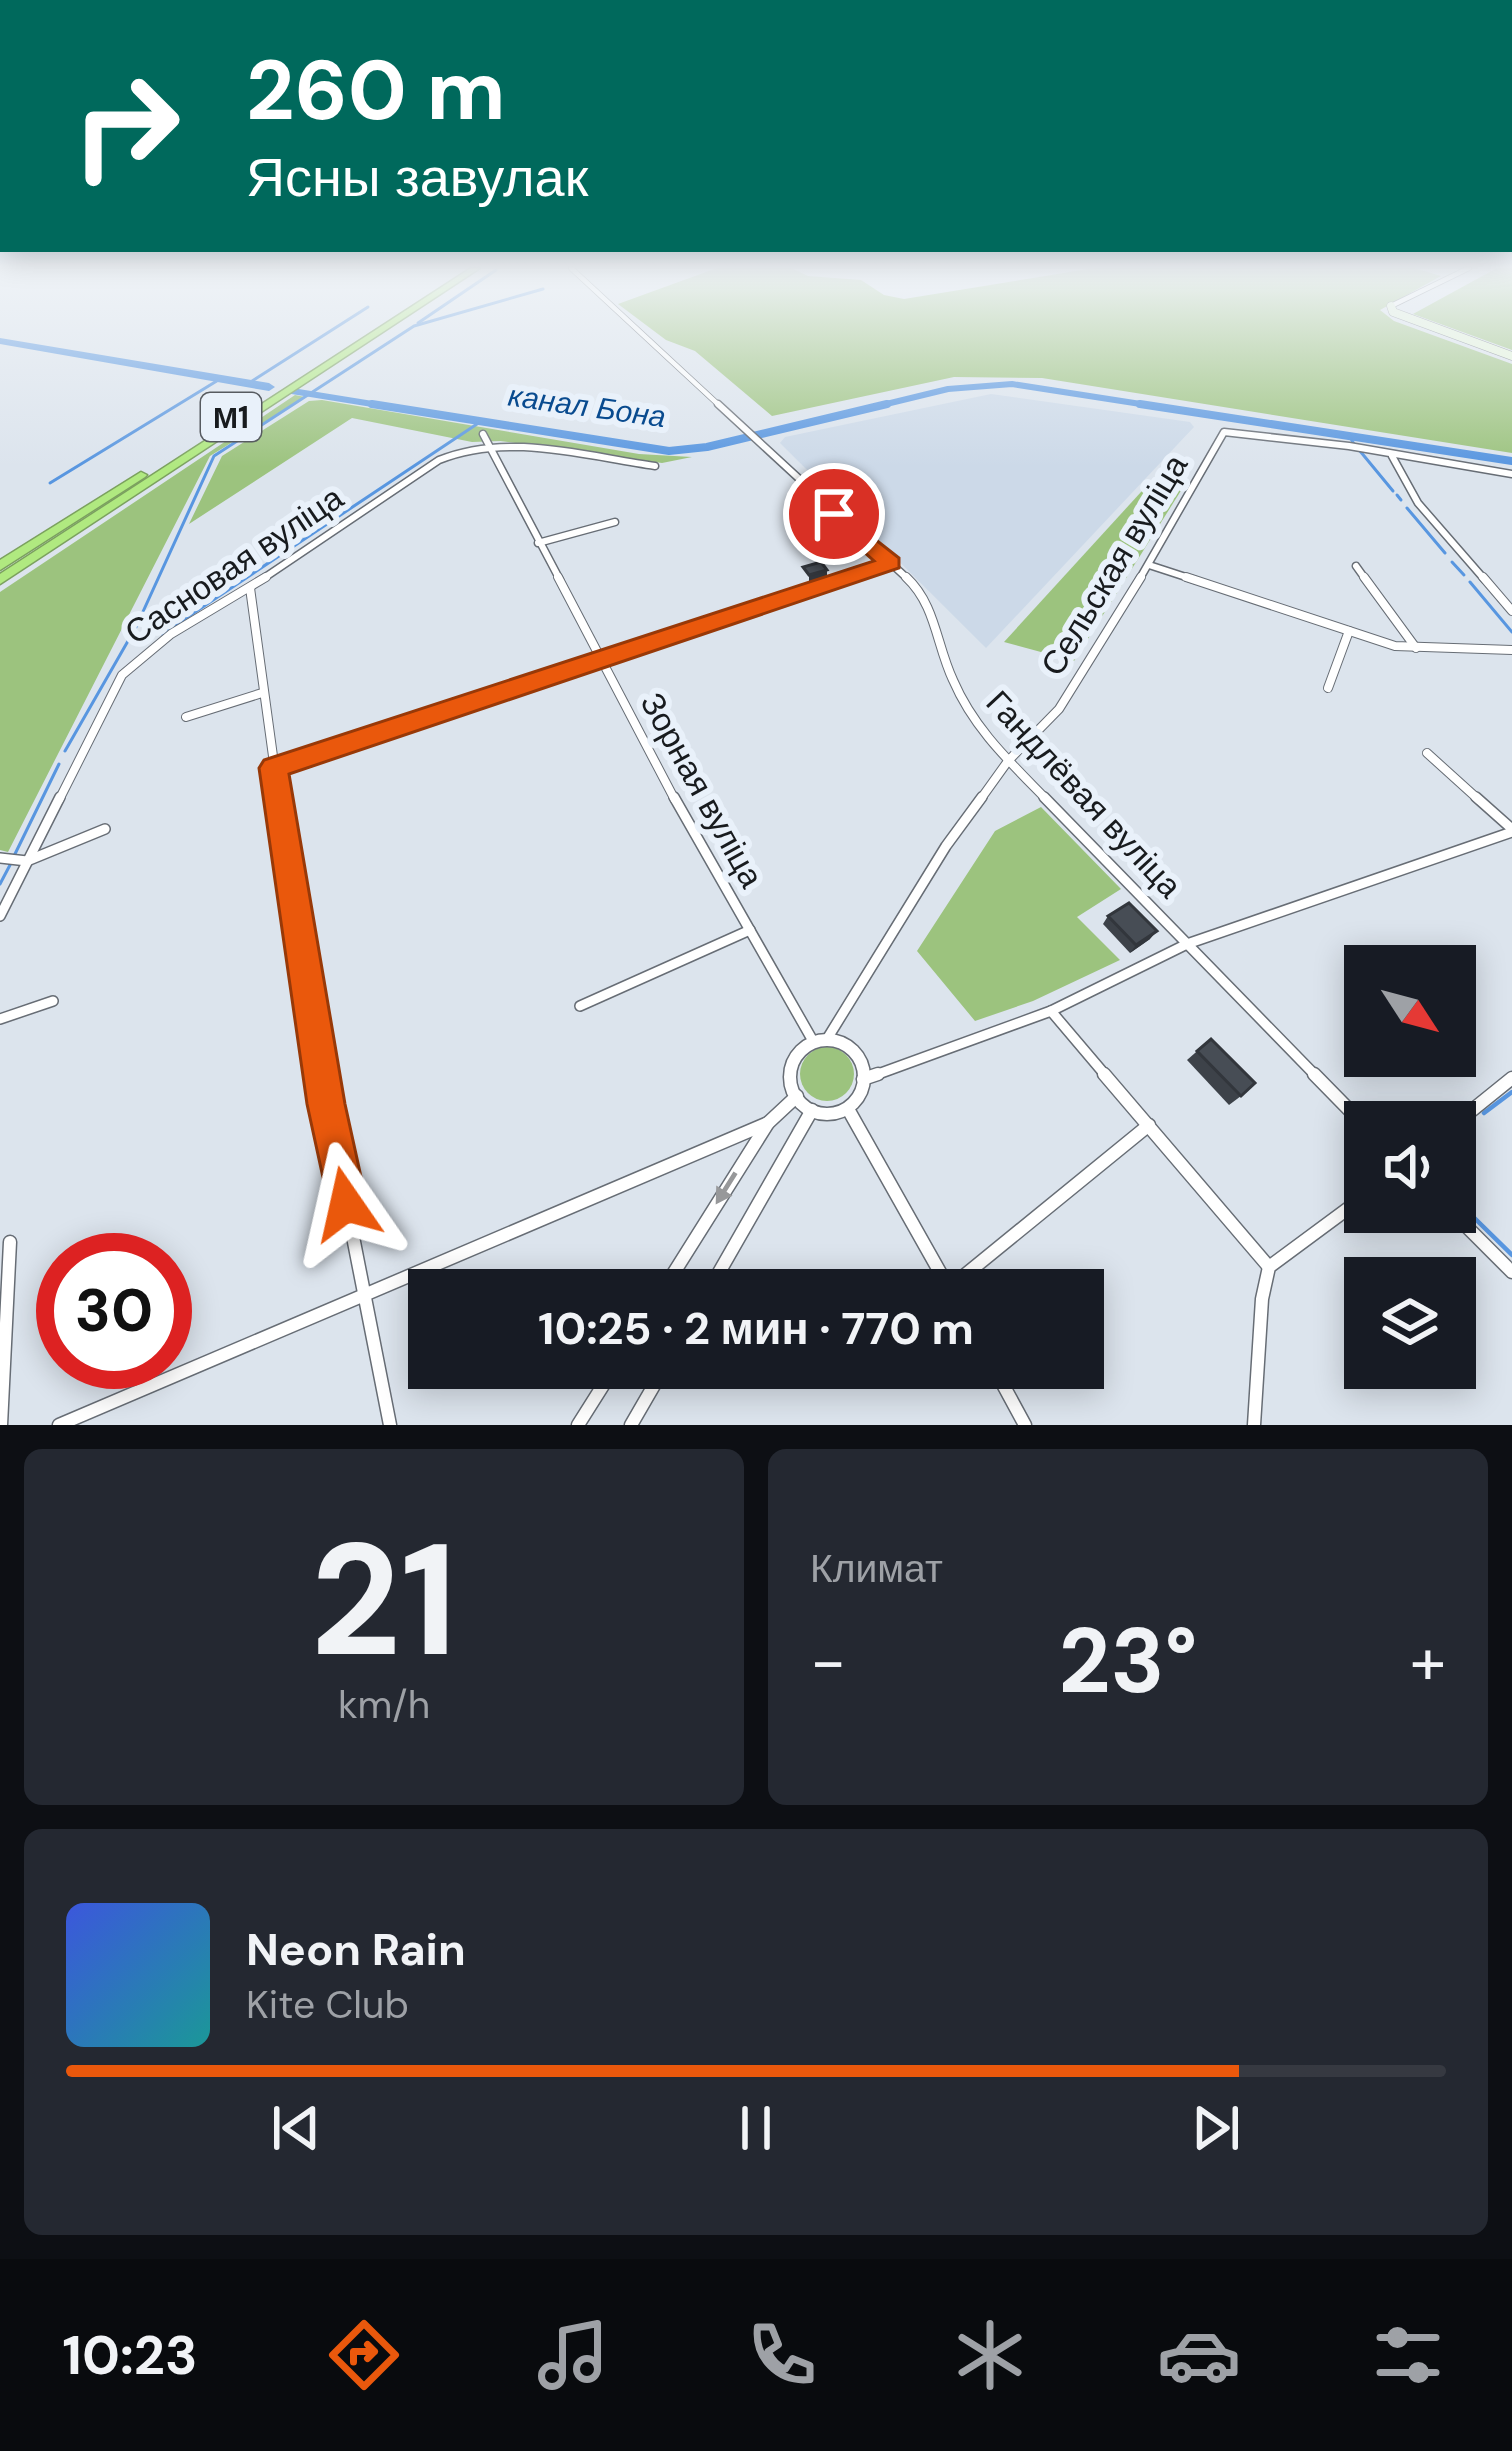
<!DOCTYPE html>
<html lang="ru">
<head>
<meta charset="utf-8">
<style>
	:root { --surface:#171b24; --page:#242831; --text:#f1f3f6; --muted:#9ea1a6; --line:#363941; --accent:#ea580c }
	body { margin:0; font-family:"DM Sans",sans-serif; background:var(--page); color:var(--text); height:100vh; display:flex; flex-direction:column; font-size:45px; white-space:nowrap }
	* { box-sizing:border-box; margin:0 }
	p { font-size:39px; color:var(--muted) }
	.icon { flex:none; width:66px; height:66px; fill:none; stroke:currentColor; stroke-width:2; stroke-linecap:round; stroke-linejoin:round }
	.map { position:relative; height:1425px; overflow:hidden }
	.details { display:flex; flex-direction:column; gap:24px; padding:24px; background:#0d0f14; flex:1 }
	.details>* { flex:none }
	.hud { position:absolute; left:0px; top:0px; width:1512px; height:252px; box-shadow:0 6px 30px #0003; background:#00695c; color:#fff; overflow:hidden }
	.needle { width:78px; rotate:126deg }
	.buttons { position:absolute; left:1344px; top:945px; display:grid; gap:24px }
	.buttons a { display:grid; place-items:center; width:132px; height:132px; border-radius:0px; background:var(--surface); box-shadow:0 6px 30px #0003; font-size:60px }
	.speed { position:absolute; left:36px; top:1233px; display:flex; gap:24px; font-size:60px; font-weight:700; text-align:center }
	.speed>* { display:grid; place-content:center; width:156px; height:156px; border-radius:50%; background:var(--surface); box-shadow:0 6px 30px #0003; line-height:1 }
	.speed .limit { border:18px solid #d22; background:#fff; color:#111 }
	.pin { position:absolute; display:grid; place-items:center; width:102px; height:102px; color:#fff; margin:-51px; border:6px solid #fff; border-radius:50%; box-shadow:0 3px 12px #0007 }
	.me { position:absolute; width:132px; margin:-66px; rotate:349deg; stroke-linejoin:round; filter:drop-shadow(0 0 9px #0008) }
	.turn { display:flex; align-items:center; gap:42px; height:252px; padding:0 48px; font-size:54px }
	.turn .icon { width:156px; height:156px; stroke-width:2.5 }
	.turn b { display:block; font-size:84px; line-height:102px }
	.big { font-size:90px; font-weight:700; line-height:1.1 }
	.details .tile { flex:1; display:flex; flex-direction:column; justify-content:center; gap:18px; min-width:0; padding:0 42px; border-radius:18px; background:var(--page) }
	.details .dial { align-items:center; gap:0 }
	.dial b { font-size:156px; line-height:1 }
	.song { display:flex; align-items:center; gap:36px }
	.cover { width:144px; height:144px; border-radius:18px; background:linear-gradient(135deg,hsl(230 70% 55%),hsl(180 70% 35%)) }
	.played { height:12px; border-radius:6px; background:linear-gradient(90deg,var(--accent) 85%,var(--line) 85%) }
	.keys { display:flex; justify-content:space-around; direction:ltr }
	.heat { display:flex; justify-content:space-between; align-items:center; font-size:66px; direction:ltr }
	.details .tiles { flex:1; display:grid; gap:24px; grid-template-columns:1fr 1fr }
	.tile:last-child { grid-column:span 2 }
	.trip { position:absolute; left:408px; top:1269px; width:696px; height:120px; border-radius:0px; background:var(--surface); box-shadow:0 6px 30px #0003; font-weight:700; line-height:120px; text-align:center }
	.tab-bar { display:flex; height:192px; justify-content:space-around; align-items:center; background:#090b0e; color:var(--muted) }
	.tab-bar .icon { width:84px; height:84px }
	.tab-bar .selected { color:var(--accent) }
	.tab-bar b { font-size:54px; color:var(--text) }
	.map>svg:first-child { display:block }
	.built { fill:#ccd9e8 }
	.green { fill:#9cc37e }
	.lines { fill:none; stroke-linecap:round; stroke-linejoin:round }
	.stream-far1 { stroke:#5896e0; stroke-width:3 }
	.stream { stroke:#5896e0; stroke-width:4.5 }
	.canal-far1 { stroke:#5896e0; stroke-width:6 }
	.canal { stroke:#5896e0; stroke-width:8 }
	.river { fill:#5896e0; fill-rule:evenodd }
	.street-far4-casing { stroke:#676d75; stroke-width:6 }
	.street-far3-casing { stroke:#676d75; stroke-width:9 }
	.street-far2-casing { stroke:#676d75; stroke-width:10 }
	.street-far1-casing { stroke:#676d75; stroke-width:12 }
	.street-casing { stroke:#676d75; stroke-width:15 }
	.secondary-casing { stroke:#676d75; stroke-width:9 }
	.highway-casing { stroke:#7ba15e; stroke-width:3 }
	.street-far4 { stroke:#fff; stroke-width:4.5 }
	.street-far3 { stroke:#fff; stroke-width:6 }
	.street-far2 { stroke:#fff; stroke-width:8 }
	.street-far1 { stroke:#fff; stroke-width:9 }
	.street { stroke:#fff; stroke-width:12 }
	.secondary { stroke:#e7f8d9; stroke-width:8 }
	.highway { fill:#b0e980; fill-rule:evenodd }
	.wall { fill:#3d4249 }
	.shaded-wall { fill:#32363c }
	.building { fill:#474d55; stroke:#32363c; stroke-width:3 }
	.oneway { fill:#97989a }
	.route { fill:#ea580c; stroke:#983908; stroke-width:3 }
	.labels { text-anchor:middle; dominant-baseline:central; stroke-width:12; stroke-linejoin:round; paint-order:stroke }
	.far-water-label { font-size:30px; font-style:italic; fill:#094b8f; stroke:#e9f1fa }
	.shield { fill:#e9f1fa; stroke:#575b60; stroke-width:3 }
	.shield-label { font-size:30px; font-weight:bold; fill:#181b1e }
	.street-label { font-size:33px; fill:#181b1e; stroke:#e9f1fa }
</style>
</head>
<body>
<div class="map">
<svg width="1512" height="1425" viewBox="0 0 1512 1425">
	<rect width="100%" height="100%" fill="#dce4ed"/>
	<path class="built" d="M 991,394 L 1190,422 L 1194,427 L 986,648 L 780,443 L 785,437 Z"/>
	<g class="green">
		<path d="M 717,268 L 791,268 L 808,276 L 861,280 L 884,295 L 904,299 L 1094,268 L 1414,268 L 1441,276 L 1380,310 L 1394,321 L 1512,364 L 1512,453 L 1042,378 L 954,377 L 772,416 L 695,351 L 666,340 L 618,304 Z"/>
		<path d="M 1497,268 L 1512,268 L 1512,350 L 1413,314 Z"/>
		<path d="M 295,395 L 305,397 L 210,456 L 8,852 L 0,850 L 0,592 Z"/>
		<path d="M 322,400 L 639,454 L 692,457 L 662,463 L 500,441 L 472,442 L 352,418 L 189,524 L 222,456 L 309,401 Z"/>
		<path d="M 1162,469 L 1182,489 L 1074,661 L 1004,642 Z"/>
		<path d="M 1041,807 L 1121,889 L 1077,917 L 1120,960 L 1033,1001 L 975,1021 L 917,951 L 995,831 Z"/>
		<circle cx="827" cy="1074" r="27"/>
	</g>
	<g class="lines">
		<g class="stream-far1">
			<path d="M 418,323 L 496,270"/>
			<path d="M 249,383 L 368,307"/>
			<path d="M 1350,437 L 1354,444"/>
			<path d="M 1360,451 L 1393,491"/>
			<path d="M 50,483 L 220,379"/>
			<path d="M 1397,495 L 1401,500"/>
			<path d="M 1407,508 L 1445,553"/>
			<path d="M 1452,562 L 1464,575"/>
			<path d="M 1470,582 L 1512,632"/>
			<path d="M 162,634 L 480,422"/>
			<path d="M 65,751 L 136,627 L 214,456 L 414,326 L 543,289"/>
			<path d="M 14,856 L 59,764"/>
			<path d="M 0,884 L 10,865"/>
		</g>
		<g class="stream">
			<path d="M 1484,1113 L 1512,1092"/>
			<path d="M 1455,1199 L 1512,1255"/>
		</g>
		<g class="canal-far1">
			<path d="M 292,391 L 391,407"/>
			<path d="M 874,407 L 948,389 L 1012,384 L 1160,407"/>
		</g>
		<g class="canal">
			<path d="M 372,404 L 669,451 L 707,447 L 887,404"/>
			<path d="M 1140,404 L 1512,461"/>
		</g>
		<path class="river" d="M 0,338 L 269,383 L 275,387 L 269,391 L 0,344 Z"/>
		<defs>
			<g id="street-far4">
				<path d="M 571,268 L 721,407"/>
				<path d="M 1391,306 L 1469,268"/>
			</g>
			<g id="street-far3">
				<path d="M 718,404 L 909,580"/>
				<path d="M 483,434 L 560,580"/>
				<path d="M 1392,456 L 1418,503 L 1485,580"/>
				<path d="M 538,543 L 615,522"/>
				<path d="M 1149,565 L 1195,580"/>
				<path d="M 1356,566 L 1366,580"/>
				<path d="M 261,580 L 439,460 C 508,432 584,456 655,466"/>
				<path d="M 843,580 L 890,563"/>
				<path d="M 1139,580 L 1224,432 L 1349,446 L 1512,474"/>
			</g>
			<g id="street-far2">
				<path d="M 558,577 L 675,800"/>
				<path d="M 906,577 C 936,605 936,644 953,680 C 974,729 1010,762 1047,800"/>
				<path d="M 1186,577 L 1395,646 L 1512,650"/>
				<path d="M 1364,577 L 1416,648"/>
				<path d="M 1483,577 L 1512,611"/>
				<path d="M 250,588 L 279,800"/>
				<path d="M 1328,688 L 1349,631"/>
				<path d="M 186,717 L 262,693"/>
				<path d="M 1427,753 L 1479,800"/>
				<path d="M 274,768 L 851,577"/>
				<path d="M 59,800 L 122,675 L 171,634 L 266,577"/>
				<path d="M 980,800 L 1008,761 L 1059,709 L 1141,577"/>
			</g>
			<g id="street-far1">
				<path d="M 278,797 L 322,1077"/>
				<path d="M 674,797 L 813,1041"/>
				<path d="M 1044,797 L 1317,1077"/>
				<path d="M 1476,797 L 1512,829"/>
				<path d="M 0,858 L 27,861 L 105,829"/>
				<path d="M 0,916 L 60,797"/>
				<path d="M 580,1006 L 750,930"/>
				<path d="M 1051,1011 L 1107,1077"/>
				<path d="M 0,1019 L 53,1001"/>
				<path d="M 827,1039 L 946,846 L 982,797"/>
				<path d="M 870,1077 L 1051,1011 L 1187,944 L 1512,832"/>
			</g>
			<g id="street">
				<circle cx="827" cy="1077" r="37"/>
				<path d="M 321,1074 L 390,1425"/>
				<path d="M 1104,1074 L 1269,1267"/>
				<path d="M 1314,1074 L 1365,1126"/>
				<path d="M 863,1079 L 878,1074"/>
				<path d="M 848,1109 L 950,1290"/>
				<path d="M 1455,1124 L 1512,1078"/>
				<path d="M 1452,1212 L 1512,1272"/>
				<path d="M 949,1288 L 1149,1125"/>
				<path d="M 663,1290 L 768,1123 L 797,1096"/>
				<path d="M 709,1290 L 812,1110"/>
				<path d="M 994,1368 L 1025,1425"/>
				<path d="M 1,1425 L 10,1242"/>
				<path d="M 59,1425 L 768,1123"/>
				<path d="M 578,1425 L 614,1368"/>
				<path d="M 631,1425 L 664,1368"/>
				<path d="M 1254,1425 L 1262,1299 L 1269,1267 L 1365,1196"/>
			</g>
			<path id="secondary" d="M 1391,306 L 1393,312 L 1512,356"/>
			<g id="highway">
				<path d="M 471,268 L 480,268 L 0,584 L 0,574 Z"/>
				<path d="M 141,472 L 147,475 L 145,477 L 0,570 L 0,560 Z"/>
			</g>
		</defs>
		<use href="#street-far4" class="street-far4-casing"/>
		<use href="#street-far3" class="street-far3-casing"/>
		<use href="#street-far2" class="street-far2-casing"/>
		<use href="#street-far1" class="street-far1-casing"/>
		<use href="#street" class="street-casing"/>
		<use href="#secondary" class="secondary-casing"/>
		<use href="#highway" class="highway-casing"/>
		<use href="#street-far4" class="street-far4"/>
		<use href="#street-far3" class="street-far3"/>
		<use href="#street-far2" class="street-far2"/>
		<use href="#street-far1" class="street-far1"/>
		<use href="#street" class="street"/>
		<use href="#secondary" class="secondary"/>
		<use href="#highway" class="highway"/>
	</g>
	<g class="wall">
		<path d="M 1108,916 L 1150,939 L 1130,953 L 1103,924 Z"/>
		<path d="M 1211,1039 L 1241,1096 L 1229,1105 L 1187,1060 Z"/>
	</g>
	<g class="shaded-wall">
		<path d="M 827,570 L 827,576 L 809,582 L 809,575 Z"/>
		<path d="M 1157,931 L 1150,939 L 1130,953 L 1136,945 Z"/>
	</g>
	<g class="building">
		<path d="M 821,562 L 827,570 L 809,575 L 803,567 Z"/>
		<path d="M 1129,903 L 1157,931 L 1136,945 L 1108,916 Z"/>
		<path d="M 1211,1039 L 1255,1083 L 1241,1096 L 1197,1051 Z"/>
	</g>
	<defs><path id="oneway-solid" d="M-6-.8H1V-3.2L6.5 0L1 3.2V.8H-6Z" transform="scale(3)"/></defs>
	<use class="oneway" href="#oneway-solid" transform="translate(726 1188) rotate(122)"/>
	<linearGradient id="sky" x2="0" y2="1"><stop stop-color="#6ea8e5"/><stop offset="0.57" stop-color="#eff3f7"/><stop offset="1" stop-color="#eff3f7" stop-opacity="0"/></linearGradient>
	<rect width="1512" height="467" fill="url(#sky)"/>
	<path class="route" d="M 834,507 L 899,558 L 899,568 L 289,774 L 345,1104 L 367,1204 L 361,1219 L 346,1225 L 332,1219 L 307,1104 L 259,768 L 264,760 L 874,561 L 827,519 L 827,509 Z"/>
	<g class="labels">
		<g class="far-water-label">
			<text transform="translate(587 406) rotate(8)">канал Бона</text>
		</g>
		<rect class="shield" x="201" y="393" width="60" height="48" rx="9"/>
		<g class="shield-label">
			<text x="231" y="417">М1</text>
		</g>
		<g class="street-label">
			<text transform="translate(234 565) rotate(-34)">Сасновая вуліца</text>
			<text transform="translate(1114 565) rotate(-59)">Сельская вуліца</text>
			<text transform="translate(702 790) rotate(61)">Зорная вуліца</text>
			<text transform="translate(1084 794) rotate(47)">Гандлёвая вуліца</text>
		</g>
	</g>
</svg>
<div class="buttons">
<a><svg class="needle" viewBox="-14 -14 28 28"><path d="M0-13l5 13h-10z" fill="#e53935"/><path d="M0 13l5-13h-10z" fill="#9ea1a6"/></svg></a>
<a><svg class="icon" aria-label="sound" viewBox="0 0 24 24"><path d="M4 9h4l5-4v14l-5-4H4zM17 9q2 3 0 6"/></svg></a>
<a><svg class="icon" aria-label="layers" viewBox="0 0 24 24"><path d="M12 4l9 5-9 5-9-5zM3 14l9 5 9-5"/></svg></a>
</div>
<div class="speed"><div class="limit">30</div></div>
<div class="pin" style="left:834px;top:514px;background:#d93025"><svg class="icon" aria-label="arrive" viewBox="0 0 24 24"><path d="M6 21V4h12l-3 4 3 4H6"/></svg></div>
<svg class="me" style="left:346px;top:1204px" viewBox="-20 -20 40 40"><path d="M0-17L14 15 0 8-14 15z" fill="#ea580c" stroke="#fff" stroke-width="4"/></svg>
<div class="trip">10:25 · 2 мин · 770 m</div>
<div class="hud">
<div class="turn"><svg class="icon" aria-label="right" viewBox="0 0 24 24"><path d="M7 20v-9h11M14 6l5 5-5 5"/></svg><div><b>260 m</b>Ясны завулак</div></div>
</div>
</div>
<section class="details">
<div class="tiles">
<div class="tile dial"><b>21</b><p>km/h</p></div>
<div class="tile"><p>Климат</p>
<div class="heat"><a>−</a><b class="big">23°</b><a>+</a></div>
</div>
<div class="tile">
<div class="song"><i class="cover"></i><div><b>Neon Rain</b><p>Kite Club</p></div></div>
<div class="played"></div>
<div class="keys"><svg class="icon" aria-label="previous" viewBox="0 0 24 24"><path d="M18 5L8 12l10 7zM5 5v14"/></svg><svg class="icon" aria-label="pause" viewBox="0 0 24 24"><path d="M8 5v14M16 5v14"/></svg><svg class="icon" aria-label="next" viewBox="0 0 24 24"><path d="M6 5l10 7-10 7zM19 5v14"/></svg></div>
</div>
</div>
</section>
<nav class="tab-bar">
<b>10:23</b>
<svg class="icon selected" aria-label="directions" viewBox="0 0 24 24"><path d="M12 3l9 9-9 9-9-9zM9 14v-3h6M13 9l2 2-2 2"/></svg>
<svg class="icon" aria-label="music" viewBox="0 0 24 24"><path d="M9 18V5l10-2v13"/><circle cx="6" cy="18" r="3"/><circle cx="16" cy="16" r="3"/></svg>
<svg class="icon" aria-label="phone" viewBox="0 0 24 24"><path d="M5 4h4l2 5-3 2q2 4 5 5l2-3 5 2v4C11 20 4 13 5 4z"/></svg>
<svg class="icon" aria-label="climate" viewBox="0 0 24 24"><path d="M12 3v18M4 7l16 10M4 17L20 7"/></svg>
<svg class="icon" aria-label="car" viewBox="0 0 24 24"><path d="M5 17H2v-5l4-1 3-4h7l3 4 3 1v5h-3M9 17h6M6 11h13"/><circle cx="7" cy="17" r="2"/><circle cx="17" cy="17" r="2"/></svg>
<svg class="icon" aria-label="filters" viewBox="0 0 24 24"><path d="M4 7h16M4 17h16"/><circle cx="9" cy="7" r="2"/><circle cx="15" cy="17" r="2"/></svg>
</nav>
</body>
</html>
